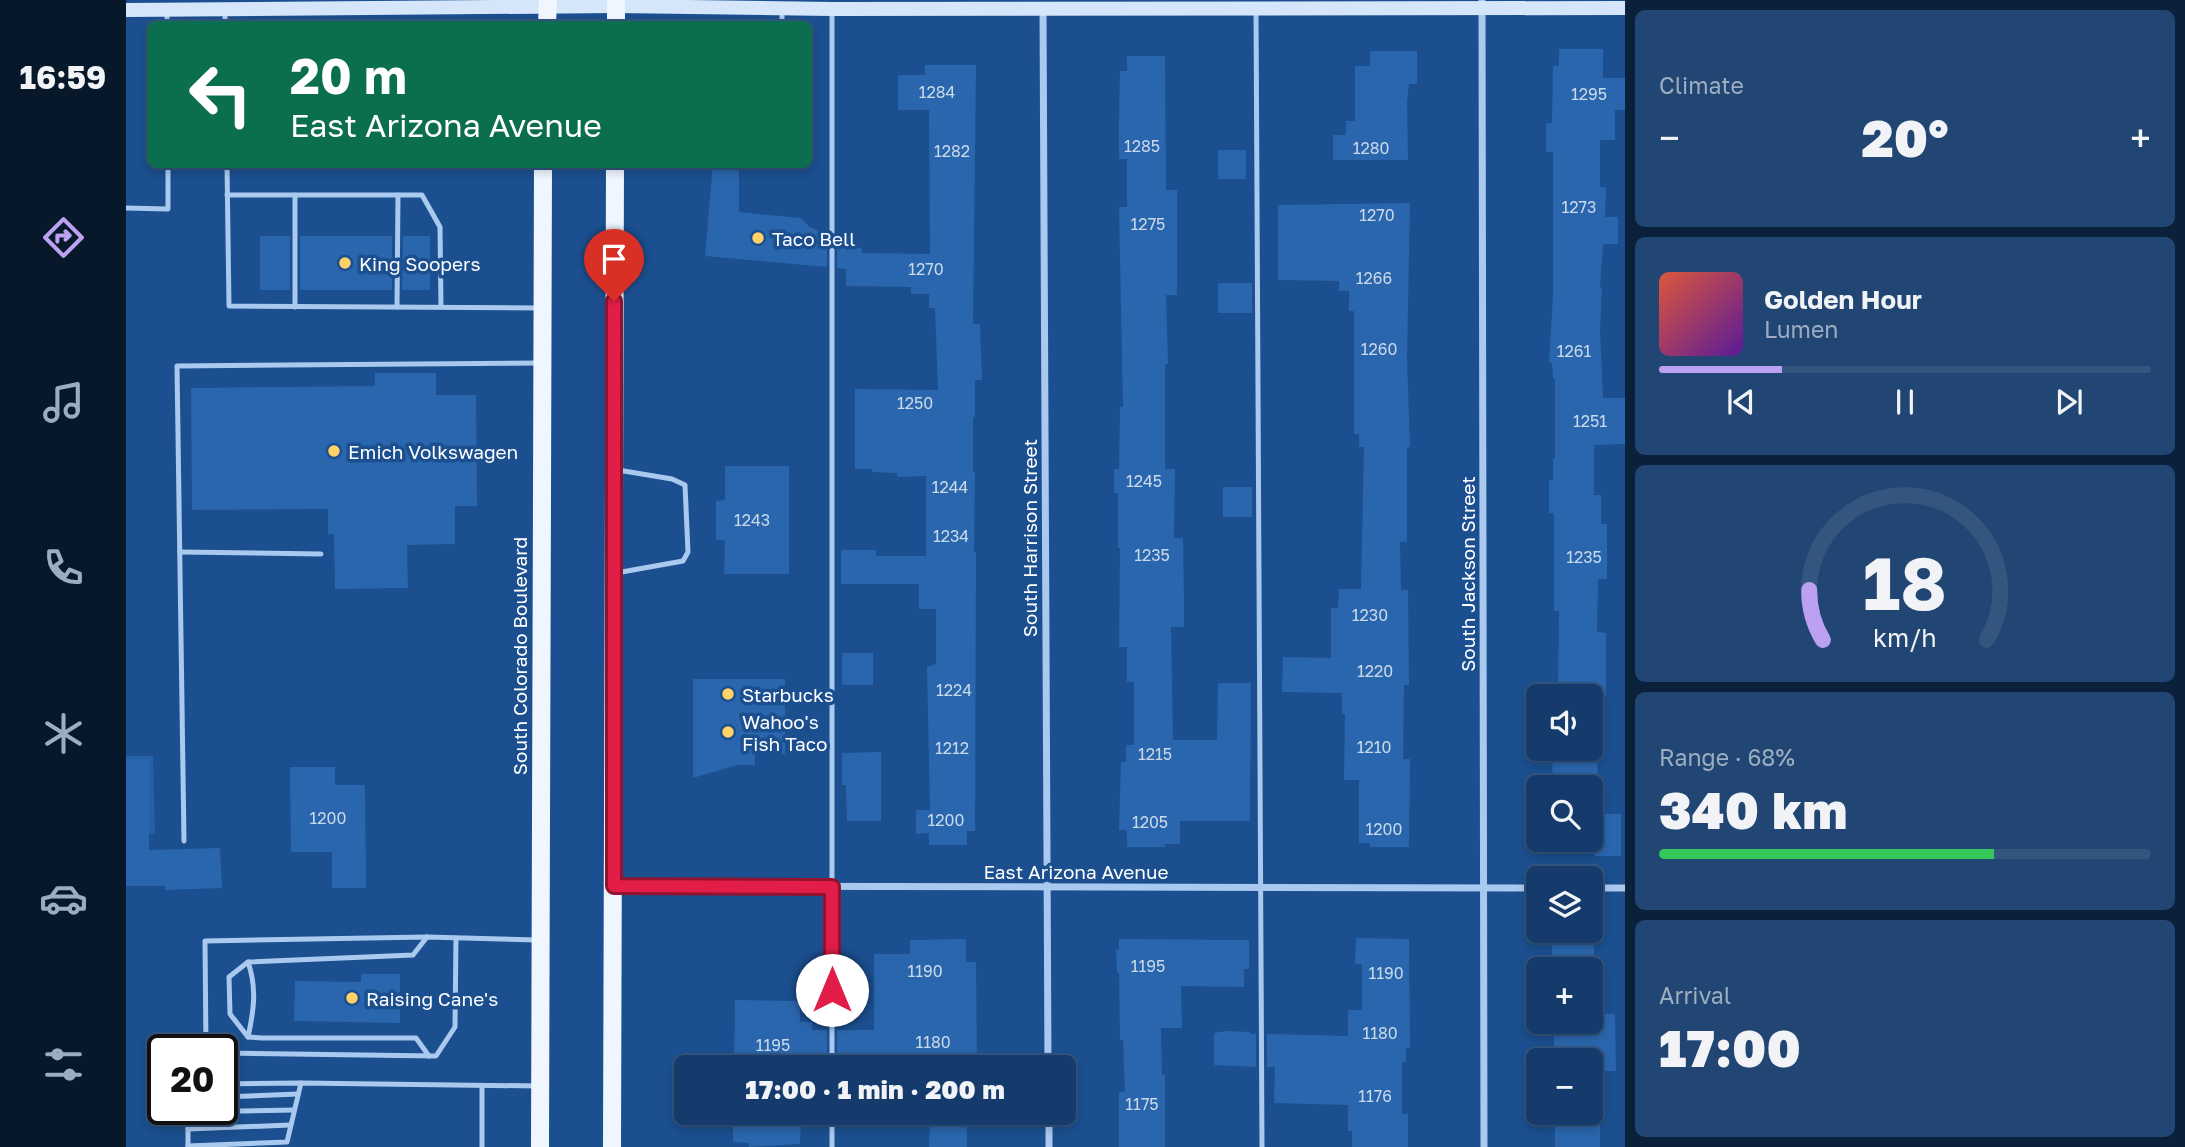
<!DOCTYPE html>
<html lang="en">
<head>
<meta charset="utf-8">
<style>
	:root { --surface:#143b6b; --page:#214673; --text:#f1f3f6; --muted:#9dadc1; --line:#33557e; --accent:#bca0f2 }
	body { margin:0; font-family:"Golos Text",sans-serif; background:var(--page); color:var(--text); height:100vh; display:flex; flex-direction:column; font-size:26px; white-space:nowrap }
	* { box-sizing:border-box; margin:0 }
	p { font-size:23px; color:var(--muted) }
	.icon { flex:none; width:38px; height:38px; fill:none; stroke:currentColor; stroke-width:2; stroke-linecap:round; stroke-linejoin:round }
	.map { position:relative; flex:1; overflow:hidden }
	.details { display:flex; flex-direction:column; gap:10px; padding:10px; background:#0b203b; width:560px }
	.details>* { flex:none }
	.banner { position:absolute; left:21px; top:21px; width:665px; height:147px; border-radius:10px; box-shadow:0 4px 10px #0003,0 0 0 2px var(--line); background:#0b6e4f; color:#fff; overflow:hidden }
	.buttons { position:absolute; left:1400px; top:684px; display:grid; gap:14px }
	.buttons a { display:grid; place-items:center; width:77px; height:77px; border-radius:10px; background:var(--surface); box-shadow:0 4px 10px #0003,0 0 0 2px var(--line); font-size:35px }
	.speed { position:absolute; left:21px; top:1034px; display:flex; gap:14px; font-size:35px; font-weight:700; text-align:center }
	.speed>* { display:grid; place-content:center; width:91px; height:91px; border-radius:50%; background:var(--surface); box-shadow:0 4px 10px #0003,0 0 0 2px var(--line); line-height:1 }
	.speed .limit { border:4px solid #111; border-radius:10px; background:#fff; color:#111 }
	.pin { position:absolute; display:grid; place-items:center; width:60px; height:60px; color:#fff; margin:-72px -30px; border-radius:50% 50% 50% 0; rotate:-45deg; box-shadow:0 0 7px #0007 }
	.pin .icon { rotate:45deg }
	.me { position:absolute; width:77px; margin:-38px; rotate:0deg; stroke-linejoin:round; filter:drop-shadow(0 0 5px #0008) }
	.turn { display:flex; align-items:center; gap:24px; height:147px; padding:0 28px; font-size:32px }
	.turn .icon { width:91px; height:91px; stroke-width:2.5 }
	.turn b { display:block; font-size:49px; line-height:60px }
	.big { font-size:52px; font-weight:800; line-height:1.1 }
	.details .card { flex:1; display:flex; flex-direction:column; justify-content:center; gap:10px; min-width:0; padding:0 24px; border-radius:10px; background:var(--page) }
	.details .dial { align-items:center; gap:0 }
	.dial svg { height:182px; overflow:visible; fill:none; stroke:var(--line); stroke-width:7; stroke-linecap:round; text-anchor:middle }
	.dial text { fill:var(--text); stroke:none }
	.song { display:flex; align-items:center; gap:21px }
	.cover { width:84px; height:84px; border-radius:10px; background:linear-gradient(135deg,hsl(10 70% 55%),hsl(270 70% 35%)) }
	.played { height:7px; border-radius:4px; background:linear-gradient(90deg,var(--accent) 25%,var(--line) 25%) }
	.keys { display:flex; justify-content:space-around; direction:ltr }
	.heat { display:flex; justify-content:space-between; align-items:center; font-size:38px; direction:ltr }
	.charge { height:10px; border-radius:5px; background:linear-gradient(90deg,#34c759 68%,var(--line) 0) }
	.trip { position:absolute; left:548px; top:1055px; width:402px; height:70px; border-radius:10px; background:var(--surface); box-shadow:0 4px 10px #0003,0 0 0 2px var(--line); font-weight:800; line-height:70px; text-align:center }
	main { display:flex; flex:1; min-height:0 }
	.tab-bar { display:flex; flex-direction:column; width:126px; justify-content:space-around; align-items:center; background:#08182b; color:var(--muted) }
	.tab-bar .icon { width:49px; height:49px }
	.tab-bar .on { color:var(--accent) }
	.tab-bar b { font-size:32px; color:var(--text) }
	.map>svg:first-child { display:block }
	.green { fill:#2461a8 }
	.building { fill:#2a66ad }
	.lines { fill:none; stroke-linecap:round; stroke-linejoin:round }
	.lane { stroke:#a9c9ee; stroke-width:5 }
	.street { stroke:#a9c9ee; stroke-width:7 }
	.secondary { stroke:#d6e6fa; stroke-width:14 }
	.primary { stroke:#f0f6ff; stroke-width:18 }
	.route-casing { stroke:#92132f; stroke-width:18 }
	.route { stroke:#e11d48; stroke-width:12 }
	.poi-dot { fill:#ffd166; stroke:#1b4f8f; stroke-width:2.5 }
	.labels { text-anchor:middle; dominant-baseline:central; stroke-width:7; stroke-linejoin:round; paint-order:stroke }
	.number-label { font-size:16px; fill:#cad9ea }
	.poi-label { font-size:19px; fill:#fff; stroke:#1b4f8f; text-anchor:start }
	.street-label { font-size:19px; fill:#fff; stroke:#1b4f8f }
</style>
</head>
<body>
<main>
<nav class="tab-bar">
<b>16:59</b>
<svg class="icon on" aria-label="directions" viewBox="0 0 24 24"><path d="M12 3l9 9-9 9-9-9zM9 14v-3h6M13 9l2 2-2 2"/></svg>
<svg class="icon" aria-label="music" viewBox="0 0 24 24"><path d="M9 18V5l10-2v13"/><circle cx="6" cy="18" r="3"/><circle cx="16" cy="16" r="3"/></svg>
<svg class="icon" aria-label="phone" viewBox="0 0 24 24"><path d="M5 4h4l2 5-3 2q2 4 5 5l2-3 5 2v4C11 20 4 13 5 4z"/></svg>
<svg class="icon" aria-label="climate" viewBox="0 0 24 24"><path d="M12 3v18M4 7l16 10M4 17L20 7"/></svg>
<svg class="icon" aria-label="car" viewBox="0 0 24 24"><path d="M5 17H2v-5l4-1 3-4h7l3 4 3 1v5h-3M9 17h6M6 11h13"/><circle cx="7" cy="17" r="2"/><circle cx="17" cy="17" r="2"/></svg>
<svg class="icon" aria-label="filters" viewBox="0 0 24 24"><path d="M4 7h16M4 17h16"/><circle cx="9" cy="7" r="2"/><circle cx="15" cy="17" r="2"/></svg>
</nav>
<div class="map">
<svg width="1499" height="1147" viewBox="0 0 1499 1147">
	<rect width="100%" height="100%" fill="#1b4f8f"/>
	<path class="green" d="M 0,756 L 27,756 L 29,834 L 0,834 Z"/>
	<g class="building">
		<path d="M 1433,49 L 1477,49 L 1477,78 L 1499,78 L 1499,110 L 1489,110 L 1489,140 L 1474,140 L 1474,187 L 1480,187 L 1479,217 L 1492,217 L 1492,244 L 1477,244 L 1474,288 L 1476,288 L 1474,329 L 1477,398 L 1499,398 L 1499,444 L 1468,445 L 1468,495 L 1475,495 L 1475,524 L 1481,524 L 1481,579 L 1472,579 L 1471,632 L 1480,633 L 1480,696 L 1432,696 L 1433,611 L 1428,611 L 1428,513 L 1423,513 L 1423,480 L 1427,480 L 1427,458 L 1429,458 L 1429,378 L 1427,378 L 1426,363 L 1423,363 L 1427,296 L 1427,152 L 1420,152 L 1420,123 L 1426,123 L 1427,66 L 1433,66 Z"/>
		<path d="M 1244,51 L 1291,51 L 1291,84 L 1283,84 L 1281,102 L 1282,160 L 1207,160 L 1207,135 L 1220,135 L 1220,121 L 1229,121 L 1229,66 L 1244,66 Z"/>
		<path d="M 1001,56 L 1039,56 L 1040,190 L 1051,190 L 1051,295 L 1040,295 L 1042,364 L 1039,364 L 1039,469 L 1049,469 L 1048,538 L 1057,538 L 1058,601 L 1058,627 L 1045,627 L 1047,740 L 1091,740 L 1092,683 L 1125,683 L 1124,821 L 1054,821 L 1054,844 L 1039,844 L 1039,847 L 1001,847 L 1001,830 L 993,830 L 995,762 L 1000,762 L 1000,745 L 1008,745 L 1008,682 L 1001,682 L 1001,647 L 993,647 L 994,548 L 992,548 L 992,493 L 988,493 L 988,469 L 993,469 L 994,407 L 997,407 L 993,207 L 1001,207 L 1001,159 L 993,159 L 993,119 L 994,71 L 1001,71 Z"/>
		<path d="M 799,65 L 850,65 L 847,324 L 854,324 L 856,380 L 849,380 L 849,417 L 847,417 L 847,472 L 849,472 L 848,552 L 850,552 L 849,831 L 841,831 L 841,845 L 803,845 L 803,833 L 790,834 L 790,810 L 804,810 L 801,667 L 810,664 L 810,609 L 793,609 L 793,584 L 715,584 L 715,550 L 750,550 L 750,556 L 800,556 L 800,476 L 771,477 L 771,473 L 746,472 L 746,469 L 729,469 L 729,389 L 812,390 L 809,308 L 803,308 L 803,294 L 785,294 L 785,287 L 720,286 L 720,269 L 711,268 L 711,238 L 736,249 L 736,253 L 804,254 L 803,110 L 772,110 L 772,75 L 799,75 Z"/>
		<rect x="1092" y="150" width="28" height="29"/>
		<path d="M 587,164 L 613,164 L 613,212 L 674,218 L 684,227 L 701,234 L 701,267 L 579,256 Z"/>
		<path d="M 1284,203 L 1281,359 L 1284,447 L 1281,447 L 1281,542 L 1274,542 L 1275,590 L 1282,590 L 1283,685 L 1278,685 L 1277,759 L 1284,759 L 1283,847 L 1244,847 L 1244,843 L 1233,843 L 1233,780 L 1218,780 L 1219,714 L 1216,714 L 1216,693 L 1156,692 L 1157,657 L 1205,658 L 1205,608 L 1212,608 L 1213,589 L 1235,589 L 1238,447 L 1233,447 L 1233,434 L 1228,434 L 1228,311 L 1223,311 L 1223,291 L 1213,291 L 1213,281 L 1152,280 L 1152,205 Z"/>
		<rect x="134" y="236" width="30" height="54"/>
		<rect x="174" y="236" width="92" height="54"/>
		<path d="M 277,236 L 304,236 L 304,290 L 276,290 Z"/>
		<rect x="1092" y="283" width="34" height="30"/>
		<path d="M 249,373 L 310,373 L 310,395 L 350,395 L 351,506 L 329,506 L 329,544 L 281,545 L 282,588 L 209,589 L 208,534 L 202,534 L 202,509 L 66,510 L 65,388 L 249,386 Z"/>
		<path d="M 599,466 L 663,466 L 663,574 L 598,574 L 599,540 L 590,540 L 590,501 L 599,500 Z"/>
		<rect x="1097" y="487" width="29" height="30"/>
		<rect x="716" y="653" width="31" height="32"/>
		<path d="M 567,679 L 659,679 L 659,754 L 629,754 L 629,765 L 611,765 L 567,778 Z"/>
		<path d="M 1427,749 L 1472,749 L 1471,781 L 1426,781 Z"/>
		<path d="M 755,752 L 755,821 L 721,821 L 720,785 L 716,785 L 716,753 Z"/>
		<path d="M 0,759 L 23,759 L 23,850 L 94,848 L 96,888 L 39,890 L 39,886 L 0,886 Z"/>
		<path d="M 164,767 L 209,767 L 209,785 L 239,785 L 240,888 L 206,888 L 206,852 L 165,852 Z"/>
		<path d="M 1465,814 L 1495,814 L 1495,856 L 1469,856 L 1468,847 L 1465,847 Z"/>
		<path d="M 1230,938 L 1283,939 L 1284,1048 L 1280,1048 L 1280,1062 L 1276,1062 L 1276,1114 L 1282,1114 L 1282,1147 L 1226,1147 L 1226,1131 L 1222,1131 L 1222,1105 L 1148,1103 L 1149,1067 L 1141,1067 L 1141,1034 L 1222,1036 L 1222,1010 L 1236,1010 L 1236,964 L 1229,964 Z"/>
		<path d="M 840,939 L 840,962 L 850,962 L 851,1065 L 711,1066 L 711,1030 L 748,1030 L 748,954 L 784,954 L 784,940 Z"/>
		<path d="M 993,939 L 1123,940 L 1123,969 L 1118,969 L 1118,987 L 1055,986 L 1056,1028 L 1035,1028 L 1036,1075 L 1039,1075 L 1039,1147 L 993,1147 L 993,1092 L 999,1092 L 997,1040 L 994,1040 L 993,973 L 991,973 L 990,950 L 993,950 Z"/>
		<path d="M 1426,941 L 1468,942 L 1468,970 L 1426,970 Z"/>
		<path d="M 235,974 L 274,974 L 274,1023 L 168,1021 L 169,981 L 235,982 Z"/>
		<path d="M 609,1000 L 674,1001 L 674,1022 L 686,1022 L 686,1030 L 701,1030 L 701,1066 L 608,1068 Z"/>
		<path d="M 1465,1014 L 1489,1014 L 1490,1071 L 1465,1071 L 1465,1060 L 1428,1060 L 1428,1022 L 1465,1022 Z"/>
		<path d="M 1100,1031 L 1124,1032 L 1124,1034 L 1130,1034 L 1130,1067 L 1088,1065 L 1088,1033 Z"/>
		<path d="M 607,1113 L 675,1113 L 674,1144 L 623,1147 L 623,1143 L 607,1142 Z"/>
		<path d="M 804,1113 L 841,1113 L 841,1147 L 803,1147 Z"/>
		<path d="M 1448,1113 L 1474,1113 L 1474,1147 L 1429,1147 L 1429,1121 L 1448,1121 Z"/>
	</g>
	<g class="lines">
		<g class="lane">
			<path d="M 1130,9 L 1136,1147"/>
			<path d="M 41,10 L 41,24"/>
			<path d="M 99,10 L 99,24"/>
			<path d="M 656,11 L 656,24"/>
			<path d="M 101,164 L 103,306 L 412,308"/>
			<path d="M 101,195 L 296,195 L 314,227 L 315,307"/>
			<path d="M 169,195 L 169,307"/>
			<path d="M 0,208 L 42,209 L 42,164"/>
			<path d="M 271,307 L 272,195"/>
			<path d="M 54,552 L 195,554"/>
			<path d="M 490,573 L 557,561 L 562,552 L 559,485 L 546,479 L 492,470"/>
			<path d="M 58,841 L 51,366 L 412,363"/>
			<path d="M 301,937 L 287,955 L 122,962 L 103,977 L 104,1014 L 122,1037 L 136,1038 L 290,1038 L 303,1056"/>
			<path d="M 122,1037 C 128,1010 131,988 122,962"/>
			<path d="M 80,1050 L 79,941 L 301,937 L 411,940"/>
			<path d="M 96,1053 L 310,1056 L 329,1027 L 330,938"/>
			<path d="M 706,1068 L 706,9"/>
			<path d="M 96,1084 L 175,1083 L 412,1086"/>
			<path d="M 96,1097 L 172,1094"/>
			<path d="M 62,1110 L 62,1147"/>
			<path d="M 62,1112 L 168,1110"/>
			<path d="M 62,1129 L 164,1125"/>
			<path d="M 62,1146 L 161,1142 L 175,1083"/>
			<path d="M 356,1147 L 356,1086"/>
			<path d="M 706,1147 L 706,1113"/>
		</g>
		<g class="street">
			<path d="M 1356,0 L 1358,1147"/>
			<path d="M 917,9 L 922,1068"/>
			<path d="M 489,886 L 1412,888"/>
			<path d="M 1465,888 L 1499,888"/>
			<path d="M 923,1113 L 923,1147"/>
		</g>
		<path class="secondary" d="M 0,10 L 490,6 L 706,9 L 1499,8"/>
		<g class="primary">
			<path d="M 421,24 L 422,0"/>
			<path d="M 490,24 L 490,0"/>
			<path d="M 414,1147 L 417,164"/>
			<path d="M 486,1147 L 489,164"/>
		</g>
	</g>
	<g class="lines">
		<defs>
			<path id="route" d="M 488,301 L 488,886 L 706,887 L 706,990"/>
		</defs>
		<use href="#route" class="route-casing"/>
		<use href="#route" class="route"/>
	</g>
	<g class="poi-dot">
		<circle cx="632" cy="238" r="7"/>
		<circle cx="219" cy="263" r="7"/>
		<circle cx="208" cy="451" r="7"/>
		<circle cx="602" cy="694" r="7"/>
		<circle cx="602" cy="732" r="7"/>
		<circle cx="226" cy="998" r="7"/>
	</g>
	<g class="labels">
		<g class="number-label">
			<text x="811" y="92">1284</text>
			<text x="1463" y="94">1295</text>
			<text x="1016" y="146">1285</text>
			<text x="1245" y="148">1280</text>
			<text x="826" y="151">1282</text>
			<text x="1453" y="207">1273</text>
			<text x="1251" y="215">1270</text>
			<text x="1022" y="224">1275</text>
			<text x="800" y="269">1270</text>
			<text x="1248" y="278">1266</text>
			<text x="1253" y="349">1260</text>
			<text x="1448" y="351">1261</text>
			<text x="789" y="403">1250</text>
			<text x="1464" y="421">1251</text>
			<text x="1018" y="481">1245</text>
			<text x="824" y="487">1244</text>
			<text x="626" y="520">1243</text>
			<text x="825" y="536">1234</text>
			<text x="1026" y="555">1235</text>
			<text x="1458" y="557">1235</text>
			<text x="1244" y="615">1230</text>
			<text x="1249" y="671">1220</text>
			<text x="828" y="690">1224</text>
			<text x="1248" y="747">1210</text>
			<text x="826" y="748">1212</text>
			<text x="1029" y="754">1215</text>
			<text x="202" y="818">1200</text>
			<text x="820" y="820">1200</text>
			<text x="1024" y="822">1205</text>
			<text x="1258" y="829">1200</text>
			<text x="1022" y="966">1195</text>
			<text x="799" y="971">1190</text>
			<text x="1260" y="973">1190</text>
			<text x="1254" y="1033">1180</text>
			<text x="807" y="1042">1180</text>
			<text x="647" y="1045">1195</text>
			<text x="1249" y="1096">1176</text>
			<text x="1016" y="1104">1175</text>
		</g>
		<g class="poi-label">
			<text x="646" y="238">Taco Bell</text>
			<text x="233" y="263">King Soopers</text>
			<text x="222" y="451">Emich Volkswagen</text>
			<text x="616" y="694">Starbucks</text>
			<text x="616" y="721">Wahoo's<tspan x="616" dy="22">Fish Taco</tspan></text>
			<text x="240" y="998">Raising Cane's</text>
		</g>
		<g class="street-label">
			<text transform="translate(903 538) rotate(-90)">South Harrison Street</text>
			<text transform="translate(1341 574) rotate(-90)">South Jackson Street</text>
			<text transform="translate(393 656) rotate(-90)">South Colorado Boulevard</text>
			<text x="950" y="871">East Arizona Avenue</text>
		</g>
	</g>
</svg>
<div class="buttons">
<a><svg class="icon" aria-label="sound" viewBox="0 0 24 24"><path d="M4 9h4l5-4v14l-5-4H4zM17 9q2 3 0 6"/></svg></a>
<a><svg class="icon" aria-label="search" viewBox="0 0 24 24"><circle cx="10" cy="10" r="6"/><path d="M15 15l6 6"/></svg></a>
<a><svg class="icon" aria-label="layers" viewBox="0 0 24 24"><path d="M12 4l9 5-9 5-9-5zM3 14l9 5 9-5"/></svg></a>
<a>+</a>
<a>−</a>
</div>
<div class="speed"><div class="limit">20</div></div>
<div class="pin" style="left:488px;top:301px;background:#d93025"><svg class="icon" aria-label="arrive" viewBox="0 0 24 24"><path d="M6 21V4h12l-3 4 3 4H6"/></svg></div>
<svg class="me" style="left:706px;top:990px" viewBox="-20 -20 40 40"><circle r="19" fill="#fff"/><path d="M0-13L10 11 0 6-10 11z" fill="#e11d48"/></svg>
<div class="trip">17:00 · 1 min · 200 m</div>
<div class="banner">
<div class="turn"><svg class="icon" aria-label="left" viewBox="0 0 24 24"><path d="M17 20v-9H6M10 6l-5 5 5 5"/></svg><div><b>20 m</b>East Arizona Avenue</div></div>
</div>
</div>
<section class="details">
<div class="card"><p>Climate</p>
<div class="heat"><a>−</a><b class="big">20°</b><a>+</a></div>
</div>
<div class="card">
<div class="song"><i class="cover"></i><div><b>Golden Hour</b><p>Lumen</p></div></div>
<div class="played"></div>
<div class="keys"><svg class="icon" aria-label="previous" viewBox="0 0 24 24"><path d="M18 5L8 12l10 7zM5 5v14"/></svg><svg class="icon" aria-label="pause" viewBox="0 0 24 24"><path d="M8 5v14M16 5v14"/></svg><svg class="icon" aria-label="next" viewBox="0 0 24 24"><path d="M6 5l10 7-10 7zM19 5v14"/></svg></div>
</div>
<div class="card dial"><svg viewBox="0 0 100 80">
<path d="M14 69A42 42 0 1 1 86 69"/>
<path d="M14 69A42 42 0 0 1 8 47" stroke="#bca0f2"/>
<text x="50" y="56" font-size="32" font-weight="700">18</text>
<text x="50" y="72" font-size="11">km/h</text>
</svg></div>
<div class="card"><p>Range · 68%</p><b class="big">340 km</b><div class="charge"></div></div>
<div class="card"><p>Arrival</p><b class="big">17:00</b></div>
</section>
</main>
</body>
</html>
